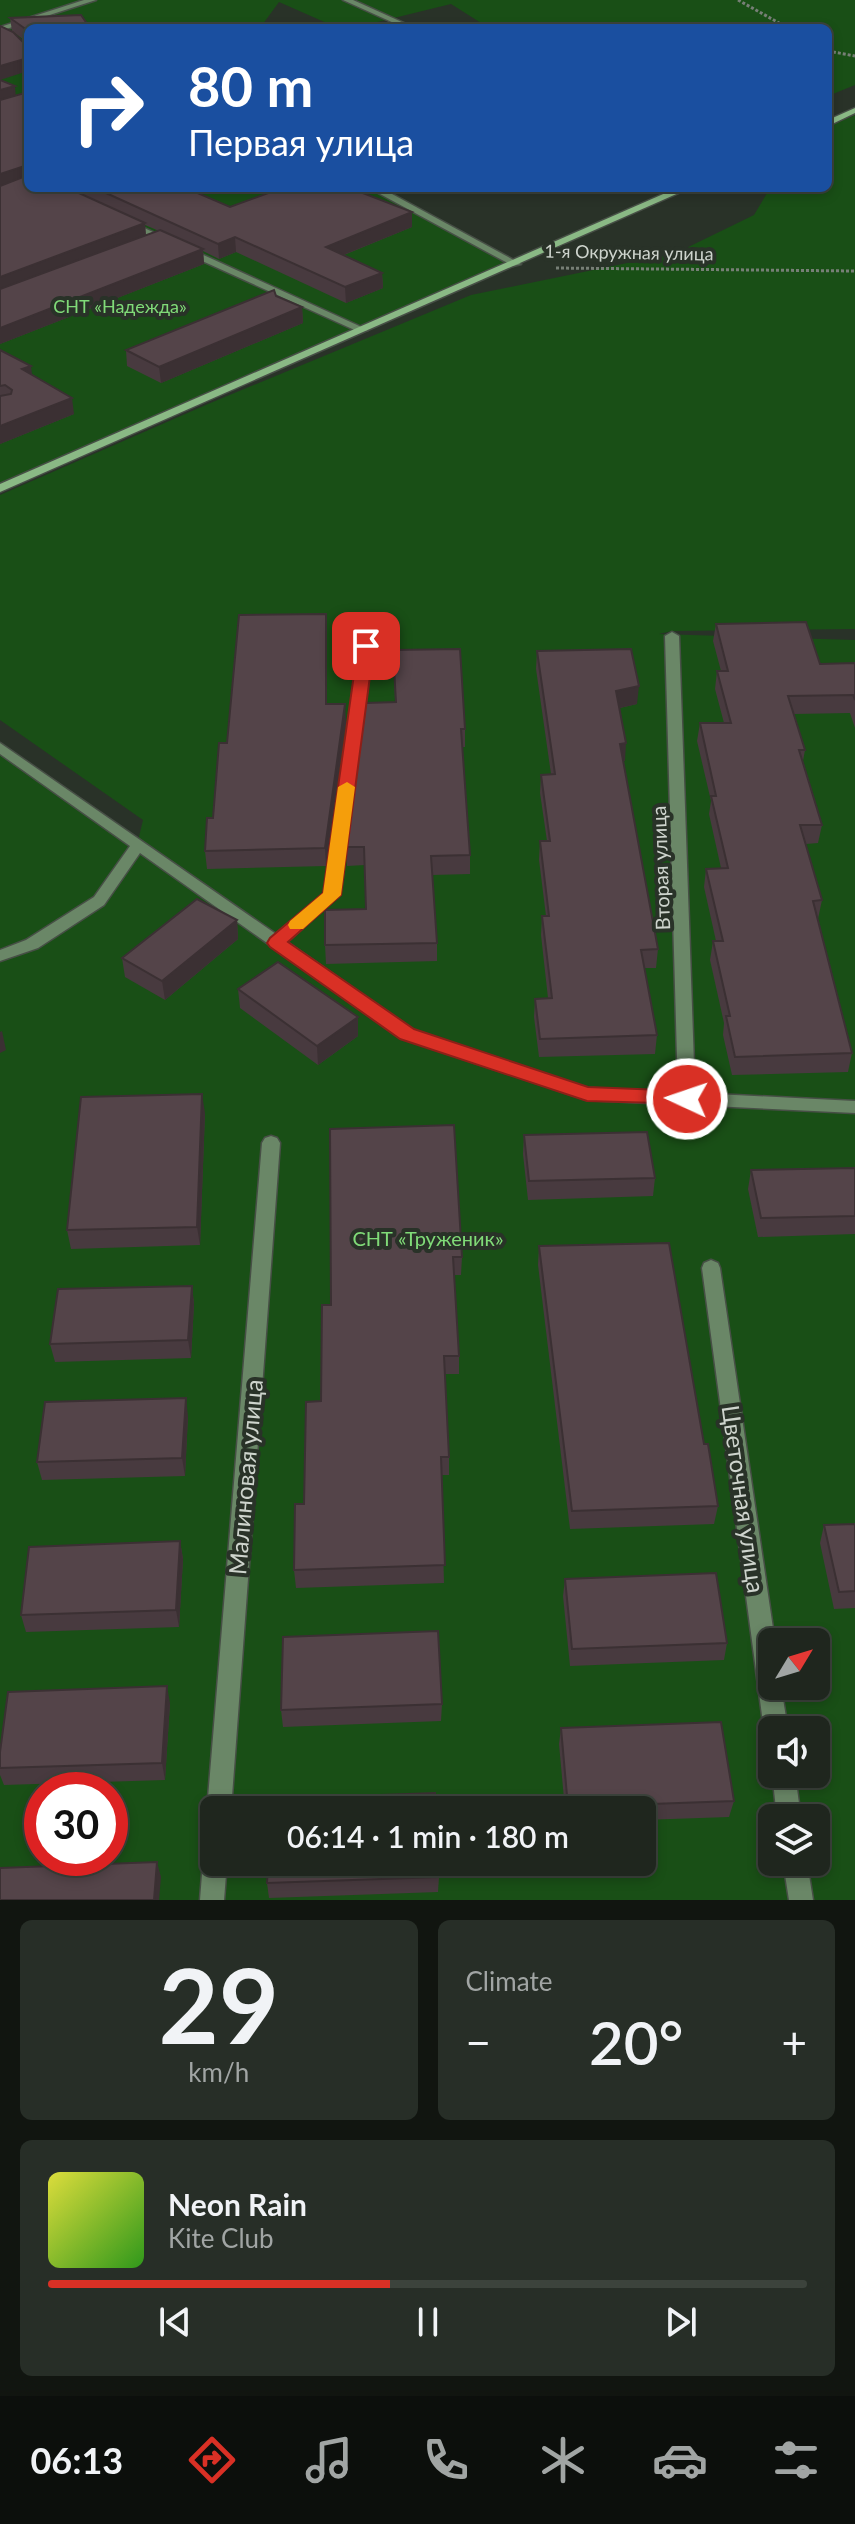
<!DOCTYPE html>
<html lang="en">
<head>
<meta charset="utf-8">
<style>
	:root { --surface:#1f261e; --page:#272e27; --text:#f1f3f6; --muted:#a1a5a4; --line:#3c433c; --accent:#d93025 }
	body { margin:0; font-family:Lato,sans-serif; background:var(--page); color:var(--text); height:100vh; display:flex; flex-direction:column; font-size:30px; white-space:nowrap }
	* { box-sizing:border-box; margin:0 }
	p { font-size:26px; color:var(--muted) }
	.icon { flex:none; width:44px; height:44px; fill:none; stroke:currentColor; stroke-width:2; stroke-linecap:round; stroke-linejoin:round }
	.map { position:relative; height:1900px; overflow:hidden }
	.panel { display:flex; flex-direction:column; gap:20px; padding:20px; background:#111510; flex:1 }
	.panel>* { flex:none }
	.guide { position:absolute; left:24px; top:24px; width:808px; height:168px; border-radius:12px; box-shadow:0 4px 12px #0003,0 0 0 2px var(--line); background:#1a4fa0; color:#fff; overflow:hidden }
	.needle { width:52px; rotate:52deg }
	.tools { position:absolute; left:758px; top:1628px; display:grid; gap:16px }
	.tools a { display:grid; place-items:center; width:72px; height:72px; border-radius:12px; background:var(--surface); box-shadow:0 4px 12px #0003,0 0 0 2px var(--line); font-size:40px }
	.speed { position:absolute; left:24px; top:1772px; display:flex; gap:16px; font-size:40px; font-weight:700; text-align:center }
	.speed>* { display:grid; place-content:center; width:104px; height:104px; border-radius:50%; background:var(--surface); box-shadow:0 4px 12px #0003,0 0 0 2px var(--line); line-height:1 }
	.speed .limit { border:12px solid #d22; background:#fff; color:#111 }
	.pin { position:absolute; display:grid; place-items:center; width:68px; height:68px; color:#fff; margin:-34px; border-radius:16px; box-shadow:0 4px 12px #0006 }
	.me { position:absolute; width:88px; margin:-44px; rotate:273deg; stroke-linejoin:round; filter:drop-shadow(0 0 6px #0008) }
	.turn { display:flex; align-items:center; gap:28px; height:168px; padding:0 32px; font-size:36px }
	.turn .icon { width:104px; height:104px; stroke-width:2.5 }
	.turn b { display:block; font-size:56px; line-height:68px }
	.big { font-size:60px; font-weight:600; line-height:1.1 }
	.panel .card { flex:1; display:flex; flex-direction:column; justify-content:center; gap:12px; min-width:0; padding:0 28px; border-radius:12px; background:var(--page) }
	.panel .dial { align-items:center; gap:0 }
	.dial b { font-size:104px; line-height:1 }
	.song { display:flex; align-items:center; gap:24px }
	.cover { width:96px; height:96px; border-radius:12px; background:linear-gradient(135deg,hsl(60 70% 55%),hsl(110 70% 35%)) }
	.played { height:8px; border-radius:4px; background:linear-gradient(90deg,var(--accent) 45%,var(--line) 45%) }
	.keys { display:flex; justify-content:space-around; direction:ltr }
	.heat { display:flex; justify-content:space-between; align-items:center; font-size:44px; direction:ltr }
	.panel .tiles { flex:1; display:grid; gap:20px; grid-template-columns:1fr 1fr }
	.card:last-child { grid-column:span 2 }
	.trip { position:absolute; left:200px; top:1796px; width:456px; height:80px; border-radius:12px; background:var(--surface); box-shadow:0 4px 12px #0003,0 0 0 2px var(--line); font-weight:600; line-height:80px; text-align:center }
	.dock { display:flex; height:128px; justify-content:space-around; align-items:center; background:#0c0f0c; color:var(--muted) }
	.dock .icon { width:56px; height:56px }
	.dock .active { color:var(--accent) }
	.dock b { font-size:36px; color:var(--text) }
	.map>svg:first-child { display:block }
	.green { fill:#194f16; fill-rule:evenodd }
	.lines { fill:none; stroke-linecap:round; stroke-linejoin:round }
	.lane-casing { stroke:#474f46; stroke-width:3 }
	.street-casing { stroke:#474f46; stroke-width:3 }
	.secondary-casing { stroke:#474f46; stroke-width:3 }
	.path { stroke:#777f76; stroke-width:3; stroke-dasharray:3 2; stroke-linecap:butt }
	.lane { fill:#6a8767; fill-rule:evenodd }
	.street { fill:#6a8767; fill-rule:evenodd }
	.secondary { fill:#8ab985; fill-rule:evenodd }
	.wall { fill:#483a3f; fill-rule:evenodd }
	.shaded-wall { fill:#3b3033 }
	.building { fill:#544449; stroke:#3b3033; stroke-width:2 }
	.route { fill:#d93025; stroke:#8d1f18; stroke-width:2 }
	.slow { fill:#f59e0b }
	.labels { text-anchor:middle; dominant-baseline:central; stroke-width:8; stroke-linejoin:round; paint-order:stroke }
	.far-street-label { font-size:18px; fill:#ced4cd; stroke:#293228 }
	.far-park-label { font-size:18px; fill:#80db78; stroke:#293228 }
	.street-label { font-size:20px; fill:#ced4cd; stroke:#293228 }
	.park-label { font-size:20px; fill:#80db78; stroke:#293228 }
	.near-street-label { font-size:24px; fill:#ced4cd; stroke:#293228 }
</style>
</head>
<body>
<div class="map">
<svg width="855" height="1900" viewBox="0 0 855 1900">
	<rect width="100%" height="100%" fill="#293228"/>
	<g class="green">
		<path d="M 0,0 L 855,0 L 855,85 L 828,96 L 828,28 L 489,28 L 451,4 L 353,28 L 338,28 L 279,2 L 260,28 L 28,28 L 28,188 L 376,188 L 516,264 L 0,488 Z"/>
		<path d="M 855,115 L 855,629 L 672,631 L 659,634 L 855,640 L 855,1900 L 0,1900 L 0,754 L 137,845 L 143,820 L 0,720 L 0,495 L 208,404 L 471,295 L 676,253 L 754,215 L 770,188 L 828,188 L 828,127 ZM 772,1642 L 816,1642 L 816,1686 L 772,1686 ZM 772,1730 L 816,1730 L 816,1774 L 772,1774 ZM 42,1790 L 110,1790 L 110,1858 L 42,1858 ZM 214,1810 L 642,1810 L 642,1862 L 214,1862 ZM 772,1818 L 816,1818 L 816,1862 L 772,1862 Z"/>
	</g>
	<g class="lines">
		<defs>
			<path id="lane" d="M 343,0 L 353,0 L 415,28 L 405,28 Z"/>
			<g id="street">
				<path d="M 84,0 L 96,0 L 0,31 L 0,27 Z"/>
				<path d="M 369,188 L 381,188 L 521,264 L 513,266 Z"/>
				<path d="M 125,222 L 131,222 L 368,330 L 359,332 L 125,226 Z"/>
				<path d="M 672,632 L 679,636 L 695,1093 L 855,1101 L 855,1113 L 587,1100 L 401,1038 L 140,853 L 104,905 L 38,948 L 0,961 L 0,950 L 26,940 L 94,897 L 130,846 L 0,754 L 0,743 L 276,934 L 325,893 L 359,646 L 366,642 L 373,646 L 340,895 L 287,942 L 413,1030 L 588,1088 L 678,1092 L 665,636 Z"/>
				<path d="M 271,1136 L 277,1138 L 280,1143 L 231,1810 L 214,1810 L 214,1820 L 207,1810 L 262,1143 L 265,1138 Z"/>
				<path d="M 711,1260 L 718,1263 L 720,1268 L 775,1642 L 772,1642 L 772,1686 L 781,1686 L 788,1730 L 772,1730 L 772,1740 L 768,1738 L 764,1730 L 702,1268 L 704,1263 Z"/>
				<path d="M 772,1772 L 795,1774 L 801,1818 L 777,1818 Z"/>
				<path d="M 214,1850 L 214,1862 L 227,1862 L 224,1900 L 200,1900 L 203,1862 L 206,1853 Z"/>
				<path d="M 783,1862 L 807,1862 L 813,1900 L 789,1900 Z"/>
			</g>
			<g id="secondary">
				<path d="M 855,108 L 855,113 L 828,126 L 828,120 Z"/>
				<path d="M 677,188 L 690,188 L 0,492 L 0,484 Z"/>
			</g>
		</defs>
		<use href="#lane" class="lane-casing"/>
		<use href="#street" class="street-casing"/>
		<use href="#secondary" class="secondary-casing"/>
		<g class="path">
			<path d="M 738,0 L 788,28"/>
			<path d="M 828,51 L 855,56"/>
			<path d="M 556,268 L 855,271"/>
		</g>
		<use href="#lane" class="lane"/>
		<use href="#street" class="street"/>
		<use href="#secondary" class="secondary"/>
	</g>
	<g class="wall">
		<path d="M 10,18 L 28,28 L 28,43 L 12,31 Z"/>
		<path d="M 28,92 L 28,188 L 186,188 L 230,207 L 412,212 L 412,227 L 344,255 L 382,273 L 383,288 L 346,303 L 236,252 L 219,259 L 203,251 L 204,264 L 0,344 L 16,95 ZM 145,225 L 159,231 L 146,236 Z"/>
		<path d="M 276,296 L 302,307 L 303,323 L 161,383 L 127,366 L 126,350 Z"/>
		<path d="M 0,350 L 32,375 L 74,414 L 0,444 Z"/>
		<path d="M 716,624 L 820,664 L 855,663 L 855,728 L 850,713 L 794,714 L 805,750 L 803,761 L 822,825 L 818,843 L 806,844 L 822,900 L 818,919 L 852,1053 L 848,1072 L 732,1075 L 723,1035 L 724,1023 L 710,960 L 713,941 L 716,941 L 704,887 L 706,869 L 721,868 L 709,814 L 711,801 L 697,741 L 700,723 L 724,723 L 715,689 L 717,671 L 721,671 L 713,641 Z"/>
		<path d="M 327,631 L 327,704 L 346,722 L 326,866 L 207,869 L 205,851 L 213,818 L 227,743 Z"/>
		<path d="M 393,650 L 465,729 L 465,747 L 462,747 L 470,855 L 470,874 L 432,875 L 437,943 L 437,961 L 326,964 L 325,945 L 366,909 L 365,865 L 347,866 L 346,847 L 395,702 Z"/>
		<path d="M 537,651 L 637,704 L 620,708 L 625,761 L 623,761 L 658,949 L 656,968 L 644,968 L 657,1035 L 655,1054 L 539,1057 L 534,1017 L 535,999 L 548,998 L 541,935 L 542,916 L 546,916 L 539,860 L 540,841 L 547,841 L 540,793 L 541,775 L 551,774 L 536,669 Z"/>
		<path d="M 237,920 L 238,939 L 165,1000 L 125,977 L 122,958 Z"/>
		<path d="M 238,989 L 358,1036 L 318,1065 L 240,1008 Z"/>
		<path d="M 205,1113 L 200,1245 L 71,1249 L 67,1230 Z"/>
		<path d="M 330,1129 L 462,1257 L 461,1275 L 454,1275 L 459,1356 L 459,1374 L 445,1374 L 449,1457 L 449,1475 L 441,1475 L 444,1583 L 296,1588 L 294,1570 L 321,1401 L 331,1305 Z"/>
		<path d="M 524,1135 L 655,1178 L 653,1196 L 528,1200 L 523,1154 Z"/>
		<path d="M 855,1168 L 855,1234 L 758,1237 L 748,1189 L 751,1170 Z"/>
		<path d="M 539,1246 L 704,1444 L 718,1506 L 714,1524 L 570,1529 L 538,1265 Z"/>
		<path d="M 192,1286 L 194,1304 L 191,1358 L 55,1362 L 50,1344 Z"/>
		<path d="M 188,1416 L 185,1476 L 42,1480 L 37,1462 Z"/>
		<path d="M 855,1524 L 855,1608 L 834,1609 L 820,1543 L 824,1525 Z"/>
		<path d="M 180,1541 L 183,1559 L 179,1627 L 26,1632 L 21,1615 Z"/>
		<path d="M 565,1579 L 727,1643 L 724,1660 L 570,1666 L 563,1596 Z"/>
		<path d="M 170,1703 L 165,1780 L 4,1785 L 0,1775 L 0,1752 Z"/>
		<path d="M 442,1704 L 441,1721 L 283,1727 L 281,1710 Z"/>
		<path d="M 561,1728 L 734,1801 L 729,1817 L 642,1820 L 642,1810 L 565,1810 L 559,1744 Z"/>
		<path d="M 439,1877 L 438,1892 L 269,1898 L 267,1883 Z"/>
	</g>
	<g class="shaded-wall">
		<path d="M 28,58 L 28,71 L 0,80 L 0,66 Z"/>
		<path d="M 15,86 L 16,99 L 0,104 L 0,90 Z"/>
		<path d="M 25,166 L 27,180 L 0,189 L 0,174 Z"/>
		<path d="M 412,212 L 412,227 L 326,262 L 326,247 Z"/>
		<path d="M 145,223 L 146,238 L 0,294 L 0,277 Z"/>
		<path d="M 235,237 L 236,252 L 219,259 L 218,244 Z"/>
		<path d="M 203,249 L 204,264 L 0,344 L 0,328 Z"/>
		<path d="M 382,273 L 383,288 L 346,303 L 345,287 Z"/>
		<path d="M 302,307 L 303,323 L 161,383 L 159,367 Z"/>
		<path d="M 31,366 L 33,382 L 22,369 Z"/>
		<path d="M 72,398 L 74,414 L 0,444 L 0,426 Z"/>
		<path d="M 639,686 L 637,704 L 615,709 L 616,691 Z"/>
		<path d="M 345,704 L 346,722 L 326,866 L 325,848 Z"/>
		<path d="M 626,743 L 625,761 L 618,762 L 620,744 Z"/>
		<path d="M 237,920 L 238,939 L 165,1000 L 162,981 Z"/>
		<path d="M 358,1017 L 358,1036 L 318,1065 L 317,1046 Z"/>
		<path d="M 2,1031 L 6,1050 L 0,1053 L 0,1032 Z"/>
		<path d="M 202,1094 L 205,1113 L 200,1245 L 197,1227 Z"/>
		<path d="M 192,1286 L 194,1304 L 191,1358 L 188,1340 Z"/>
		<path d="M 186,1398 L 188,1416 L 185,1476 L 182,1458 Z"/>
		<path d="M 180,1541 L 183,1559 L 179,1627 L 176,1610 Z"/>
		<path d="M 167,1686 L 170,1703 L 165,1780 L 162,1763 Z"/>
		<path d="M 157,1862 L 161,1877 L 159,1900 L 154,1900 Z"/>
	</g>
	<g class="building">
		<path d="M 81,15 L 90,28 L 28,28 L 28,36 L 27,30 L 10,18 Z"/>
		<path d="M 0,26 L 13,32 L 26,45 L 28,43 L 28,58 L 0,66 Z"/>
		<path d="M 0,80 L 15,86 L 0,90 Z"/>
		<path d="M 28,92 L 28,169 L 25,166 L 0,174 L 0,100 Z"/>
		<path d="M 28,175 L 28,188 L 68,188 L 145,223 L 0,277 L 0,186 Z"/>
		<path d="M 95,188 L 186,188 L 230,207 L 282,188 L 350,188 L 412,212 L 326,247 L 382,273 L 345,287 L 235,237 L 218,244 Z"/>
		<path d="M 160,230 L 203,249 L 0,328 L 0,289 Z"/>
		<path d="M 274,290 L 276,296 L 302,307 L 159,367 L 126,350 Z"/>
		<path d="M 0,350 L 31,366 L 22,369 L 72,398 L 0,426 L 0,396 L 11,394 L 12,390 L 5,385 L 0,386 Z"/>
		<path d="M 326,614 L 326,704 L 345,704 L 325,848 L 205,851 L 207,818 L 213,818 L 219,743 L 227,743 L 239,615 Z"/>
		<path d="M 806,622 L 820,664 L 855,663 L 855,700 L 853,695 L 788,696 L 805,750 L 799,750 L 822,825 L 800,825 L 822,900 L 813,901 L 852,1053 L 735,1057 L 726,1016 L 730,1016 L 713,941 L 723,941 L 706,869 L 728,868 L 711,796 L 716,796 L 700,723 L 731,723 L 717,671 L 728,671 L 716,624 Z"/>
		<path d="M 460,649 L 465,729 L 461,729 L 470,855 L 431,856 L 437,943 L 325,945 L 325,910 L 366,909 L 364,847 L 346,847 L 366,703 L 396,702 L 393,650 Z"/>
		<path d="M 631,649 L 639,686 L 616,691 L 626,743 L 620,744 L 658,949 L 641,950 L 657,1035 L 540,1039 L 535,999 L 552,998 L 542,916 L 549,916 L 540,841 L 550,841 L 541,775 L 555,774 L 537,651 Z"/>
		<path d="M 197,899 L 237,920 L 162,981 L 122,958 Z"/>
		<path d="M 278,962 L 358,1017 L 317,1046 L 238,989 Z"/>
		<path d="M 202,1094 L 197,1227 L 67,1230 L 81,1097 Z"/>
		<path d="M 454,1125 L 462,1257 L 453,1257 L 459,1356 L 444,1356 L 449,1457 L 441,1457 L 445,1565 L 294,1570 L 295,1504 L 304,1504 L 306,1402 L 321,1401 L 322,1305 L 331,1305 L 330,1129 Z"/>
		<path d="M 647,1132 L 655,1178 L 529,1181 L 524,1135 Z"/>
		<path d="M 855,1168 L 855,1216 L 761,1218 L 751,1170 Z"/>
		<path d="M 669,1243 L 704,1444 L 708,1444 L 718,1506 L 572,1511 L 539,1246 Z"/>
		<path d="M 192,1286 L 188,1340 L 50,1344 L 58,1289 Z"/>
		<path d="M 186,1398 L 182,1458 L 37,1462 L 45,1402 Z"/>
		<path d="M 855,1524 L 855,1591 L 839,1592 L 824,1525 Z"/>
		<path d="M 180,1541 L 176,1610 L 21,1615 L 29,1547 Z"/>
		<path d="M 716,1573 L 727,1643 L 572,1649 L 565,1579 Z"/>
		<path d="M 438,1631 L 442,1704 L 281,1710 L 283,1637 Z"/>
		<path d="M 167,1686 L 162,1763 L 0,1768 L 0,1752 L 8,1692 Z"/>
		<path d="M 721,1722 L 734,1801 L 568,1807 L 561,1728 Z"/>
		<path d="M 435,1793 L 436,1810 L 269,1810 L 269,1799 Z"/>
		<path d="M 157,1862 L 154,1900 L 0,1900 L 0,1868 Z"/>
		<path d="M 268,1862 L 438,1862 L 439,1877 L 267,1883 Z"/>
	</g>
	<path class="route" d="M 366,641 L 374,646 L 341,895 L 288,942 L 414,1029 L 588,1087 L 687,1091 L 694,1093 L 697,1099 L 694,1104 L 587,1101 L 400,1039 L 270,947 L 267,943 L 270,938 L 323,893 L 358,646 Z"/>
	<path class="slow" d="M 347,782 L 355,787 L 341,895 L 303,929 L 290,929 L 288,925 L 290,921 L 323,893 L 338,787 Z"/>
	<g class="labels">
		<g class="far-street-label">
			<text transform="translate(629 252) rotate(1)">1-я Окружная улица</text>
		</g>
		<g class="far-park-label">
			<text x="120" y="306">СНТ «Надежда»</text>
		</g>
		<g class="street-label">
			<text transform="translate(660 868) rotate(-92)">Вторая улица</text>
		</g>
		<g class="park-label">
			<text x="428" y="1238">СНТ «Труженик»</text>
		</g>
		<g class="near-street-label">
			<text transform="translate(245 1477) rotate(-85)">Малиновая улица</text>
			<text transform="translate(744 1499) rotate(82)">Цветочная улица</text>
		</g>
	</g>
</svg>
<div class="tools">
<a><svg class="needle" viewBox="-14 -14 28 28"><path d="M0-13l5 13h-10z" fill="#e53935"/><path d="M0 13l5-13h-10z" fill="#a1a5a4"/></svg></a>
<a><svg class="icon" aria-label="sound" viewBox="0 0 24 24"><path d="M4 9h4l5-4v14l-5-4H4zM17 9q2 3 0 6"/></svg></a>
<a><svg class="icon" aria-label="layers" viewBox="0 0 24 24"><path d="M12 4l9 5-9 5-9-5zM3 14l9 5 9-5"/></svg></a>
</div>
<div class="speed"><div class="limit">30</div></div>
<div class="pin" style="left:366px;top:646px;background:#d93025"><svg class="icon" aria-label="arrive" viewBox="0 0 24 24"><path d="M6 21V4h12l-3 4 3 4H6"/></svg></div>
<svg class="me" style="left:687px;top:1099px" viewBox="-20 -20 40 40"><circle r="17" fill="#d93025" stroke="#fff" stroke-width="3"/><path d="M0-11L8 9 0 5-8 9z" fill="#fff"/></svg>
<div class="trip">06:14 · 1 min · 180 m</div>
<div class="guide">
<div class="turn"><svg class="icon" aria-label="right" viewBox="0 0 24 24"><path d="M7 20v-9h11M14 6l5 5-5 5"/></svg><div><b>80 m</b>Первая улица</div></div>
</div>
</div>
<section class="panel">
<div class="tiles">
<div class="card dial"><b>29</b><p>km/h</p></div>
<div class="card"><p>Climate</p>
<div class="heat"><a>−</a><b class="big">20°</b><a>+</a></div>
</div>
<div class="card">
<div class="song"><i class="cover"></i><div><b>Neon Rain</b><p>Kite Club</p></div></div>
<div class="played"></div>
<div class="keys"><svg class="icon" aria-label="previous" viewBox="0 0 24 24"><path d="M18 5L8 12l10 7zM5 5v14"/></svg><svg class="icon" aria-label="pause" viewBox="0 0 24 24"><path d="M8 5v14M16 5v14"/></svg><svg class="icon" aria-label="next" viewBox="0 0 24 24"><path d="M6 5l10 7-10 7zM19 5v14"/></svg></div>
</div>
</div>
</section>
<nav class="dock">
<b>06:13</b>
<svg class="icon active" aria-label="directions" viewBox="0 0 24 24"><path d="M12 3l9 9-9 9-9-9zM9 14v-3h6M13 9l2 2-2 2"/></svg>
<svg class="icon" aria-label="music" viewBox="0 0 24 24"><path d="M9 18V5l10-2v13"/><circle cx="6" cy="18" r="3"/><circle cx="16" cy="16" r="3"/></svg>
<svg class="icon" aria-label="phone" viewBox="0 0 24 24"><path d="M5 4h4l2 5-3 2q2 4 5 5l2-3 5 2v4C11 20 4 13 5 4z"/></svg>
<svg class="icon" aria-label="climate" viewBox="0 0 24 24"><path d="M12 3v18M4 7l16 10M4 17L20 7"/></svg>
<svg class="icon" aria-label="car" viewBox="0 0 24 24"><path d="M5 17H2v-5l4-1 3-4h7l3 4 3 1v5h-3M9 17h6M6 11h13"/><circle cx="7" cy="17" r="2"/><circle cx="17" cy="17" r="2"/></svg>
<svg class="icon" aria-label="filters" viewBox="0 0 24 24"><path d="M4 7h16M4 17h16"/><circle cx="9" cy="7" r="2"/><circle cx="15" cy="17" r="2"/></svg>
</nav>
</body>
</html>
